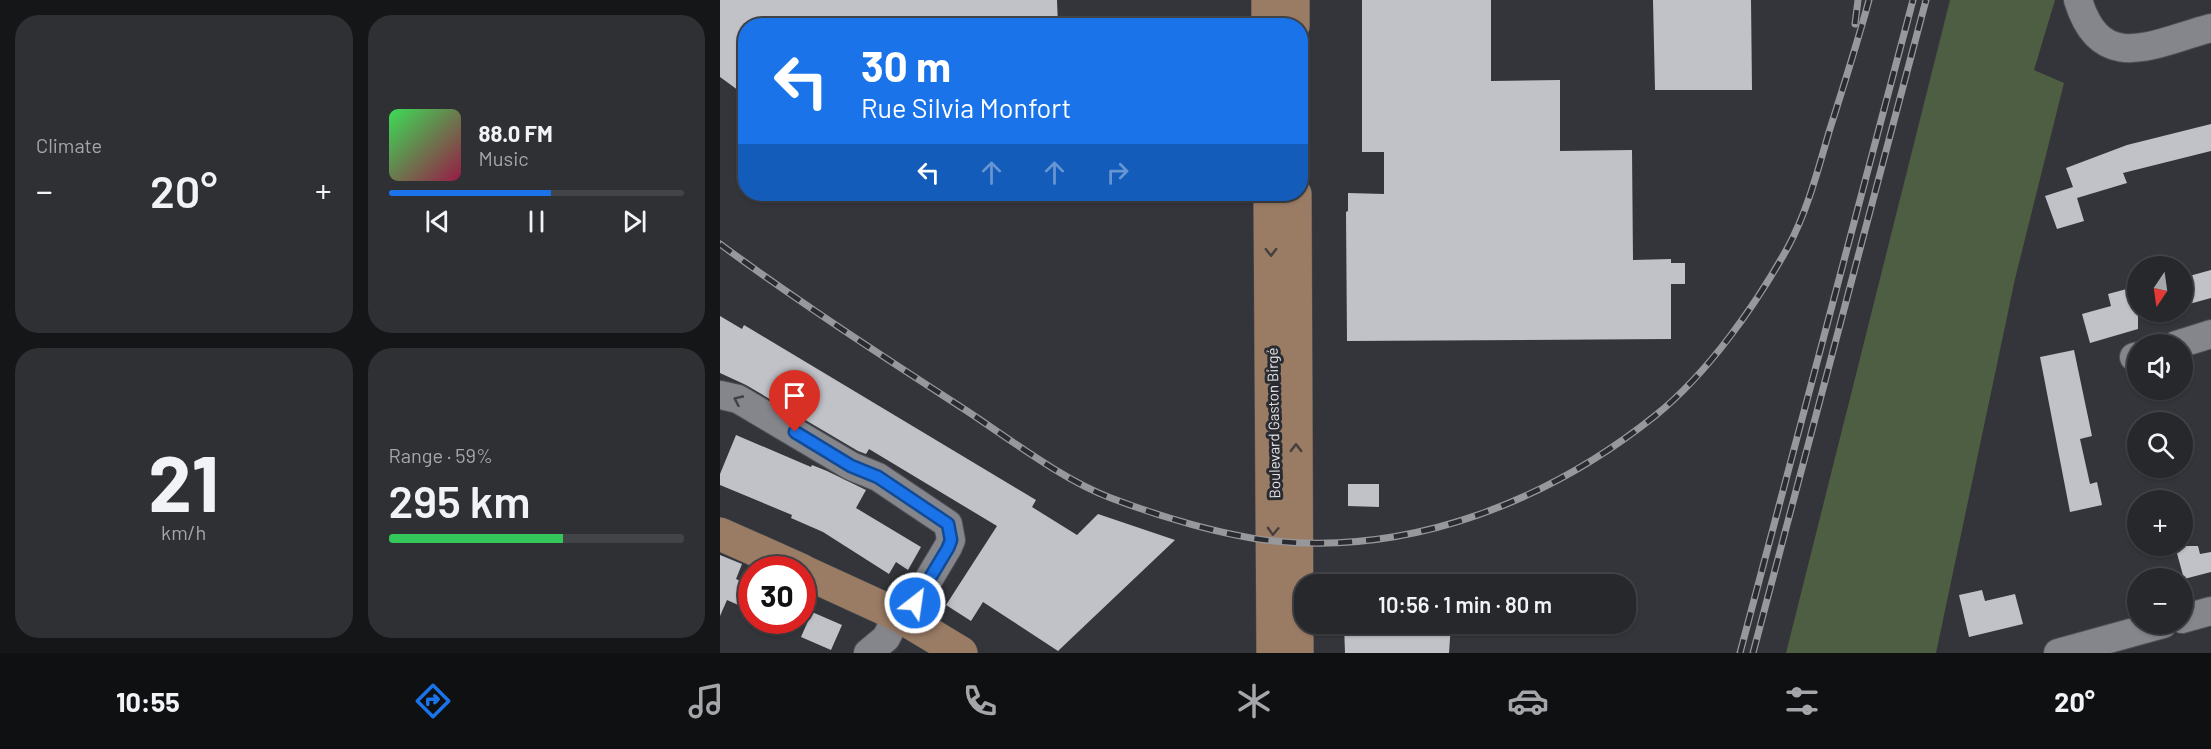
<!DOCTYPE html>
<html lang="en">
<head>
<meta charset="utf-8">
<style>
	:root { --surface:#26282c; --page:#2e3034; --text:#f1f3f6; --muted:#a4a6a9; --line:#424448; --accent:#1a73e8 }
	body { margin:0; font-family:Barlow,sans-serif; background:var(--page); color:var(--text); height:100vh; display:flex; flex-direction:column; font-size:22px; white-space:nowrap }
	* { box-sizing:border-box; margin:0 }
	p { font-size:20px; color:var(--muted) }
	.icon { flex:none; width:33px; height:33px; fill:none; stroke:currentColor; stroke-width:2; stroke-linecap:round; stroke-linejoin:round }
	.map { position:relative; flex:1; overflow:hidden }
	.panel { display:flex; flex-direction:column; gap:15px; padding:15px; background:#151618; width:720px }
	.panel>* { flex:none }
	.banner { position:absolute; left:18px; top:18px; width:570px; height:183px; border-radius:24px; box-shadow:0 2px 4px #0004,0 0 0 2px var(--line); background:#1a73e8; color:#fff; overflow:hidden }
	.needle { width:39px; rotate:193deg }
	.buttons { position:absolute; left:1407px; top:256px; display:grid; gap:12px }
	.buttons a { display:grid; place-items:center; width:66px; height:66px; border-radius:50%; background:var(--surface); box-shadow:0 2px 4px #0004,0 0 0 2px var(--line); font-size:30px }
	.speed { position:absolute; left:18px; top:556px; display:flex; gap:12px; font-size:30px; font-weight:700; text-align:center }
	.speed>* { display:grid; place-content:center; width:78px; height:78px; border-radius:50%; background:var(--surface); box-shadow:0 2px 4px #0004,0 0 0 2px var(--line); line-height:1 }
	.speed .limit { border:9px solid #d22; background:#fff; color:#111 }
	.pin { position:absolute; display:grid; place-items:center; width:51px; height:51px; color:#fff; margin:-62px -26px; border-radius:50% 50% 50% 0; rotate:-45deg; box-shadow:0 0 6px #0007 }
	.pin .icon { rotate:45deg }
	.me { position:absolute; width:66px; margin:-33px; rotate:30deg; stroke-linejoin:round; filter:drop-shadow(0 0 4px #0008) }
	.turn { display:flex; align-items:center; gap:21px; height:126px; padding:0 24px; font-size:27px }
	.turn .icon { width:78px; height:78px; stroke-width:2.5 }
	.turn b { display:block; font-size:42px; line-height:51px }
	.lanes { display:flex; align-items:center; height:57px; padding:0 24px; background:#0003; justify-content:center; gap:30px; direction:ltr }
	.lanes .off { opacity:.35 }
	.big { font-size:45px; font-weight:600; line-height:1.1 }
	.panel .tile { flex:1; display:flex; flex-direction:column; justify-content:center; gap:9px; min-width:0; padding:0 21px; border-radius:24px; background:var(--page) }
	.panel .dial { align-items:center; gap:0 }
	.dial b { font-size:78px; line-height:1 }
	.song { display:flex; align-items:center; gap:18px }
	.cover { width:72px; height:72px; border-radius:9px; background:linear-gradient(135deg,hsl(130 70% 55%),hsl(340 70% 35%)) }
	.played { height:6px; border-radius:3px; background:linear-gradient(90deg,var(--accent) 55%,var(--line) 55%) }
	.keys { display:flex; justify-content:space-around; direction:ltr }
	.heat { display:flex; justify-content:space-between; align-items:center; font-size:33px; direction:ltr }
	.charge { height:9px; border-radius:4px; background:linear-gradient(90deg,#34c759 59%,var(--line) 0) }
	.panel .tiles { flex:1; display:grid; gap:15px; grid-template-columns:repeat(2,1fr) }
	.trip { position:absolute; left:574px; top:574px; width:342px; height:60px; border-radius:24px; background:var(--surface); box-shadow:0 2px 4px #0004,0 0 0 2px var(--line); font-weight:600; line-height:60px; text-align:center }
	.tab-bar { display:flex; height:96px; justify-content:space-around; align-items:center; background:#0f1012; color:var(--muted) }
	.tab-bar .icon { width:42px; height:42px }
	.tab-bar .current { color:var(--accent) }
	.tab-bar b { font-size:27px; color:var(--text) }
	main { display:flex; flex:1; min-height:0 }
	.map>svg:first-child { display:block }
	.green { fill:#4d5e42 }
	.building { fill:#c0c2c8 }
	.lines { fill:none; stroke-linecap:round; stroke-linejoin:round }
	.street-casing { stroke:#4f5155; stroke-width:30 }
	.secondary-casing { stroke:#4f5155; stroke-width:34 }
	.street { stroke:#84868c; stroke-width:28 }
	.secondary { stroke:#9a7c65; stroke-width:33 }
	.rail-casing { stroke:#97989c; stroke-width:7 }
	.rail { stroke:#292b30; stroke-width:4.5; stroke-dasharray:14; stroke-linecap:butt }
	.oneway { stroke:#453f3d }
	.oneway2 { stroke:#404247 }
	.route-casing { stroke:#114b97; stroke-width:15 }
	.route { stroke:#1a73e8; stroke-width:10 }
	.labels { text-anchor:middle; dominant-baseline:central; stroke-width:6; stroke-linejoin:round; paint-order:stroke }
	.street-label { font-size:15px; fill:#e3e4e7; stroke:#292b30 }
</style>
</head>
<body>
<main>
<section class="panel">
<div class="tiles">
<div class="tile"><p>Climate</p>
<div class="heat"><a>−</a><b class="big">20°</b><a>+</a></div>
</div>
<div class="tile">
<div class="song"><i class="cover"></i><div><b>88.0 FM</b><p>Music</p></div></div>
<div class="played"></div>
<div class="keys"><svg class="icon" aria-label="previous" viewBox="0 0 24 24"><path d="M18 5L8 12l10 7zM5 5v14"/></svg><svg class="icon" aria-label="pause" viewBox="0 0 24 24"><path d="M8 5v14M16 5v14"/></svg><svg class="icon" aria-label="next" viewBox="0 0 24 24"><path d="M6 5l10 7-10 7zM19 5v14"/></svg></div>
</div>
<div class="tile dial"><b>21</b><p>km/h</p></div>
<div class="tile"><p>Range · 59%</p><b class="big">295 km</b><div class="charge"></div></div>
</div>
</section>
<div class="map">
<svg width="1491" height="653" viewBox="0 0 1491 653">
	<rect width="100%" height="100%" fill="#33353a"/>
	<path class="green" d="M 1230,0 L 1335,0 L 1314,70 L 1344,83 L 1295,279 L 1216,653 L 1066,653 Z"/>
	<g class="building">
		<path d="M 0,0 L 337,0 L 338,26 L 26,26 L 26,96 L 0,77 Z"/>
		<path d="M 642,0 L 771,0 L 771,81 L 840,80 L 840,151 L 912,150 L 913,260 L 951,259 L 951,263 L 965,263 L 965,284 L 951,284 L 951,339 L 627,341 L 626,212 L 628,211 L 628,193 L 664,194 L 664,152 L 642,152 Z"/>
		<path d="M 933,0 L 1031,0 L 1032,90 L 935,90 Z"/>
		<path d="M 1491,124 L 1491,151 L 1403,173 L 1407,183 L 1357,198 L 1364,221 L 1337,229 L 1325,196 L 1353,187 L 1346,168 L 1407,145 Z"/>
		<path d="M 1491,270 L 1491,298 L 1462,306 L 1462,278 Z"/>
		<path d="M 1418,286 L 1418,329 L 1370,343 L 1362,314 L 1391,306 L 1388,294 Z"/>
		<path d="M 0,316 L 22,329 L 24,325 L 316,500 L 312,507 L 357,535 L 378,514 L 455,540 L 338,651 L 263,602 L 251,621 L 226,605 L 277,526 L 149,449 L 146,454 L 138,451 L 26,385 L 0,373 Z"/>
		<path d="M 1354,350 L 1372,436 L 1360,439 L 1370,484 L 1377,482 L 1382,505 L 1350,512 L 1320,357 Z"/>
		<path d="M 16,435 L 91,467 L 92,465 L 107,471 L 146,490 L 136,508 L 201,547 L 188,570 L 176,562 L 169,574 L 103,532 L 71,518 L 72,515 L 0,485 L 0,474 Z"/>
		<path d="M 628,484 L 659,484 L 659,507 L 628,506 Z"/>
		<path d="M 1455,546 L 1478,546 L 1480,554 L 1491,552 L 1491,572 L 1464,579 Z"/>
		<path d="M 0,555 L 22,564 L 16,579 L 32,586 L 32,611 L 7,600 L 0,616 Z"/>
		<path d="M 1262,590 L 1265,601 L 1295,594 L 1303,624 L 1249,637 L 1239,595 Z"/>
		<path d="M 92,612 L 122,625 L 111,650 L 81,637 Z"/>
		<path d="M 624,624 L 731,624 L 729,653 L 625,653 Z"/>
	</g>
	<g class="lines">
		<defs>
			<g id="street">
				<path d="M 1358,0 C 1381,76 1434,43 1491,28"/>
				<path d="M 1456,345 L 1491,334"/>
				<path d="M 1414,357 L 1418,356"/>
				<path d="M 0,395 L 18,399 L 131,466 L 158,477 L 228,524 L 231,540 L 228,547 L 185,619"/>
				<path d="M 1462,619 L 1491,611"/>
				<path d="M 148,653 L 166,638 L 178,615"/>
				<path d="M 1338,653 L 1443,624"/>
			</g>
			<g id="secondary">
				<path d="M 548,0 L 548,26"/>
				<path d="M 573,0 L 573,26"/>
				<path d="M 550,194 L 553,653"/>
				<path d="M 575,194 L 577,653"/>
				<path d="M 0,534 L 81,570"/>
				<path d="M 82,571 L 178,615 L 241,653"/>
			</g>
		</defs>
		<use href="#street" class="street-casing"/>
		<use href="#secondary" class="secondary-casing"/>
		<use href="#street" class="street"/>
		<use href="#secondary" class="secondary"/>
		<defs>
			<g id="rail">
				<path d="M 1135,24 L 1138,0"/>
				<path d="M 0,244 C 80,303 164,357 247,411 C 291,440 343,480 391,498 C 438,516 504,536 554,541 C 693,555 830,500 936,415 C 988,373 1036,305 1068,247 C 1087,212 1098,170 1109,132 C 1123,88 1137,44 1149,0"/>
				<path d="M 1020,653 L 1193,0"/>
				<path d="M 1033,653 L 1206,0"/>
			</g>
		</defs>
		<use href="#rail" class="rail-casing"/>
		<use href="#rail" class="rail"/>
	</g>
	<defs><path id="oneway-chevron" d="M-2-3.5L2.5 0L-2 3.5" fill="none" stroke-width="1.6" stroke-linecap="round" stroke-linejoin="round" transform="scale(1.5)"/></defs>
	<g class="oneway">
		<use href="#oneway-chevron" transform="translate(551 252) rotate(89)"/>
		<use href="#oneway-chevron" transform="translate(576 448) rotate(-90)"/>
		<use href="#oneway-chevron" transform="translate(553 531) rotate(92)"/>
	</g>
	<use class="oneway2" href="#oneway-chevron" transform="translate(18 400) rotate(-155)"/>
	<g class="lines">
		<defs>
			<path id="route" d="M 75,432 L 131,466 L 158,477 L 228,524 L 231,540 L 228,548 L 195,603"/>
		</defs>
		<use href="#route" class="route-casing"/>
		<use href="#route" class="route"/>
	</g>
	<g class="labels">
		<g class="street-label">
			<text transform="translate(553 423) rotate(-91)">Boulevard Gaston Birgé</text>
		</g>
	</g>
</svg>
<div class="buttons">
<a><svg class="needle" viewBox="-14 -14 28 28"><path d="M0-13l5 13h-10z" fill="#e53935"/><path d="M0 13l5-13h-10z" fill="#a4a6a9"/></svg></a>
<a><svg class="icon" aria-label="sound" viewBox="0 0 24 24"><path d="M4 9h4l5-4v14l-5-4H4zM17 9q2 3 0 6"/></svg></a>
<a><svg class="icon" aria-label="search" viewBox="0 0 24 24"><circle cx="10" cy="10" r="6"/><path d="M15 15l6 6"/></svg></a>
<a>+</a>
<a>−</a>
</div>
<div class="speed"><div class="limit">30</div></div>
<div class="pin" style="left:75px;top:432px;background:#d93025"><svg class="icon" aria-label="arrive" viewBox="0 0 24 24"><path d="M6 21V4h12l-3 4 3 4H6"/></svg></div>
<svg class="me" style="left:195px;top:603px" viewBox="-20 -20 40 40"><circle r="17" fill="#1a73e8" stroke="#fff" stroke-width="3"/><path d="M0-11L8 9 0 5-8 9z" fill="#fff"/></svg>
<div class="trip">10:56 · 1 min · 80 m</div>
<div class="banner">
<div class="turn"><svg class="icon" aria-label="left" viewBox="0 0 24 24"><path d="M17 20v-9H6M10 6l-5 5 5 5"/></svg><div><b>30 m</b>Rue Silvia Monfort</div></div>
<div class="lanes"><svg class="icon" aria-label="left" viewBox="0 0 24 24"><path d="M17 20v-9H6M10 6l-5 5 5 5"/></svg><svg class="icon off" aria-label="ahead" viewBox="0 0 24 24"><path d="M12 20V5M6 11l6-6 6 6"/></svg><svg class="icon off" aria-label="ahead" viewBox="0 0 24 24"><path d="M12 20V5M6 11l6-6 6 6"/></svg><svg class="icon off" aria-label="right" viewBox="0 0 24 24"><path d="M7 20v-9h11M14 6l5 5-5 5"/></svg></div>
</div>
</div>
</main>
<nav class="tab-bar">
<b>10:55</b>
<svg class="icon current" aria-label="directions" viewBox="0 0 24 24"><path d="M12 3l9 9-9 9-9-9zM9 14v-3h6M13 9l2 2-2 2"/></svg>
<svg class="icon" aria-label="music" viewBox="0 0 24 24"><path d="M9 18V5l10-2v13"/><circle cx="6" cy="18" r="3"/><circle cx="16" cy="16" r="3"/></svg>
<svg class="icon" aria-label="phone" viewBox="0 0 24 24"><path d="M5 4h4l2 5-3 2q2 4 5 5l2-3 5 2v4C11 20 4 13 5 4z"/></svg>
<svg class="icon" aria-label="climate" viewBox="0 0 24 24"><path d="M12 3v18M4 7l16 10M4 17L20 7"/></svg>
<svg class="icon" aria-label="car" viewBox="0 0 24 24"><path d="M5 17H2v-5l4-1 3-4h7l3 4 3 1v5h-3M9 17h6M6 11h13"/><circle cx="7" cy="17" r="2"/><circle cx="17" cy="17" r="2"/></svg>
<svg class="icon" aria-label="filters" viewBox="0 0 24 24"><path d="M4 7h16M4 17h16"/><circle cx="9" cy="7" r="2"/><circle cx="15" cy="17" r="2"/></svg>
<b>20°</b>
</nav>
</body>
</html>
